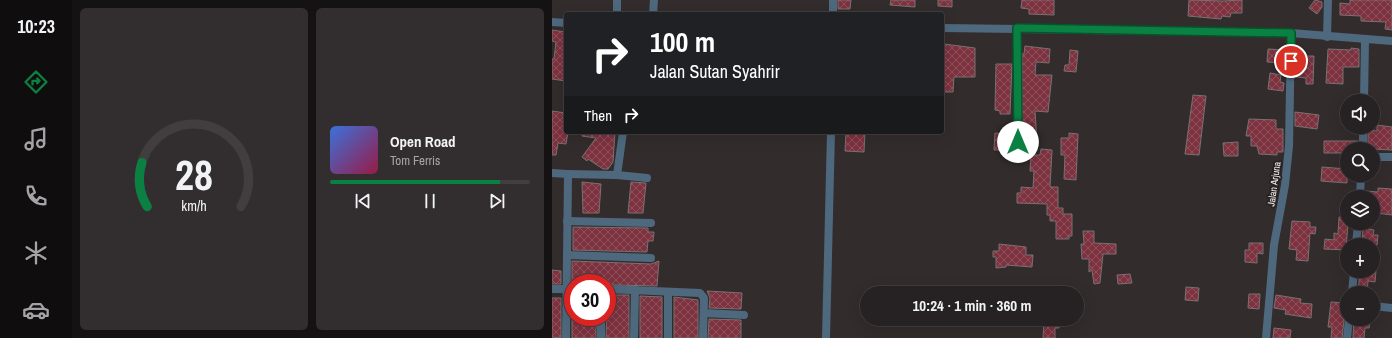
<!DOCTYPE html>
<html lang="en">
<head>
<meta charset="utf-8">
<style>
	:root { --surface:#262122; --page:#322e2f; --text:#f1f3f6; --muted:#a4a3a5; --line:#423e40; --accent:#0b8043 }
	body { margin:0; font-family:"Archivo Narrow",sans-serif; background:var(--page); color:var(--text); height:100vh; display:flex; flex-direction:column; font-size:15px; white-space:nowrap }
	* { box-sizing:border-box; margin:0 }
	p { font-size:13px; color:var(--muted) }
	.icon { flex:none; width:22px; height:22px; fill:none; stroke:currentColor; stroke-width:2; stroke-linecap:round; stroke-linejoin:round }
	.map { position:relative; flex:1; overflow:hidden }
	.drawer { display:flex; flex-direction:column; gap:8px; padding:8px; background:#151213; width:480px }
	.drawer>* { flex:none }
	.guide { position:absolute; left:12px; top:12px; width:380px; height:122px; border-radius:4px; box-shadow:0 4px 16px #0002,0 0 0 1px var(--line); background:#202124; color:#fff; overflow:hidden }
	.buttons { position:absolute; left:788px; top:94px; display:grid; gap:8px }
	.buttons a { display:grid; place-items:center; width:40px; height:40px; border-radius:50%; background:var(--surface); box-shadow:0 4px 16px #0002,0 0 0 1px var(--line); font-size:20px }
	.speed { position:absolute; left:12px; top:274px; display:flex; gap:8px; font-size:20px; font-weight:700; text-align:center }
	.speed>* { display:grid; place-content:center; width:52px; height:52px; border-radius:50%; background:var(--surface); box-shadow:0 4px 16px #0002,0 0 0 1px var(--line); line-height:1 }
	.speed .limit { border:6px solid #d22; background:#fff; color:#111 }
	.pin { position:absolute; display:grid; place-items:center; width:34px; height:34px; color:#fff; margin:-17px; border:2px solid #fff; border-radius:50%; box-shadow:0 1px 4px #0007 }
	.me { position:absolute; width:44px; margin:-22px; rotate:0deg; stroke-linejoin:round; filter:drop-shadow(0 0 3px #0008) }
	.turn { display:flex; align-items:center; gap:14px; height:84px; padding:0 20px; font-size:18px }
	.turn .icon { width:52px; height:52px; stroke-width:2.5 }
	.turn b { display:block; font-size:28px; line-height:34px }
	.then { display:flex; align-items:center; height:38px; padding:0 20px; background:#0003; gap:8px; font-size:15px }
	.drawer .card { flex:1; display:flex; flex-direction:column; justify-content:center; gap:6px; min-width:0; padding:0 14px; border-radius:6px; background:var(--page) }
	.drawer .dial { align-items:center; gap:0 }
	.dial svg { height:104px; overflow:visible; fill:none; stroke:var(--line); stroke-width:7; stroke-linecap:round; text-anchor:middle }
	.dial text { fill:var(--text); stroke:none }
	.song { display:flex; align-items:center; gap:12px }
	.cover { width:48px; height:48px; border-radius:6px; background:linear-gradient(135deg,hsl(220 70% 55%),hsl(340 70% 35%)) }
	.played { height:4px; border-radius:2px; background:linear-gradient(90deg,var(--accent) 85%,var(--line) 85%) }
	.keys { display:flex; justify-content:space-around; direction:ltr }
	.drawer .tiles { flex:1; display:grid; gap:8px; grid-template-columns:repeat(2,1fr) }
	.trip { position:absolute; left:308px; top:286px; width:224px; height:40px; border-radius:20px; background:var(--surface); box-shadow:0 4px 16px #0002,0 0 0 1px var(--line); font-weight:700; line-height:40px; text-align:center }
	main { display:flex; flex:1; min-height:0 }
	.dock { display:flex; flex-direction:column; width:72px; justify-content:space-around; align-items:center; background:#0f0d0e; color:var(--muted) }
	.dock .icon { width:28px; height:28px }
	.dock .current { color:var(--accent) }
	.dock b { font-size:18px; color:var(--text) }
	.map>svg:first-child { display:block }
	.building { fill:url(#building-cross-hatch); stroke:#797172 }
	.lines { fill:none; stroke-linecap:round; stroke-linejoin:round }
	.minor { stroke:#4e697e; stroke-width:8 }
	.route-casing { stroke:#07532c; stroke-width:10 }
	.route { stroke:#0b8043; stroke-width:7 }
	.labels { text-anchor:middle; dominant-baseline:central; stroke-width:4; stroke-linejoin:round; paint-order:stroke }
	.street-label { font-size:10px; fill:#eeeaea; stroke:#292323 }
</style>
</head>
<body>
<main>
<nav class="dock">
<b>10:23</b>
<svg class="icon current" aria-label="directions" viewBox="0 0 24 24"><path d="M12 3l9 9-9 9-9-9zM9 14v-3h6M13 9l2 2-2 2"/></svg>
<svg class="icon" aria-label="music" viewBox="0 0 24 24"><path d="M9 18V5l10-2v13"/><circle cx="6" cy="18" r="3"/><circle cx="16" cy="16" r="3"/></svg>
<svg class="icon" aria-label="phone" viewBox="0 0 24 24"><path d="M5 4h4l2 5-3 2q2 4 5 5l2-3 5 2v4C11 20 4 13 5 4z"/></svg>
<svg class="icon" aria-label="climate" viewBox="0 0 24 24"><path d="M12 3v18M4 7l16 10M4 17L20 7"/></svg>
<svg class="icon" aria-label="car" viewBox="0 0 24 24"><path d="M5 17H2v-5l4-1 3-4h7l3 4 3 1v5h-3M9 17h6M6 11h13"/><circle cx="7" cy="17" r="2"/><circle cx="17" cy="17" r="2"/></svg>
</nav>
<section class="drawer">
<div class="tiles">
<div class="card dial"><svg viewBox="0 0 100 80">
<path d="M14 69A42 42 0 1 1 86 69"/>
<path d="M14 69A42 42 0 0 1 10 35" stroke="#0b8043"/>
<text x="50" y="56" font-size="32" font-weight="700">28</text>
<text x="50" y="72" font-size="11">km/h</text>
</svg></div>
<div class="card">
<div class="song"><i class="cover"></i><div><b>Open Road</b><p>Tom Ferris</p></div></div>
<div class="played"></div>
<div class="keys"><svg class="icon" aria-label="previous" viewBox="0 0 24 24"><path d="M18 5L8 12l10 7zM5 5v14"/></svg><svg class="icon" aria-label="pause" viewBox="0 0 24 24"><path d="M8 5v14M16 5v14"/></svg><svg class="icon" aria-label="next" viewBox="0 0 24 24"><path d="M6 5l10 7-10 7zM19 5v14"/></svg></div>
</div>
</div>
</section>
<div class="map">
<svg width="840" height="338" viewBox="0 0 840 338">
	<defs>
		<pattern id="building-cross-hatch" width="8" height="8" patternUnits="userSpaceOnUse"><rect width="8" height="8" fill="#7d323f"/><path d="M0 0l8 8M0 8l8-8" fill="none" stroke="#90505b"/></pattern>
	</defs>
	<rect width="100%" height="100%" fill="#332c2d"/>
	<g class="building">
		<path d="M 286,0 L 299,0 L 298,9 L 286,9 Z"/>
		<path d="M 339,0 L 363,0 L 363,7 L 338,5 Z"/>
		<path d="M 386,0 L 400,0 L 400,7 L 386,6 Z"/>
		<path d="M 470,0 L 502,0 L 502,15 L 477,14 L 477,9 L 469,8 Z"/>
		<path d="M 637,0 L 671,1 L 690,0 L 690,13 L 679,13 L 678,17 L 670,16 L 669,19 L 636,16 Z"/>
		<path d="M 763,0 L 770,2 L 770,7 L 765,14 L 757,8 Z"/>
		<path d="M 798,0 L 840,0 L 840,30 L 833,29 L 834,22 L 809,21 L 809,16 L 788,15 L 788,3 L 798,4 Z"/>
		<path d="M 0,30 L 14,32 L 14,81 L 0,79 L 0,59 L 2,59 L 4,42 L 0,41 Z"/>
		<path d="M 392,44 L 423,48 L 423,77 L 402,77 L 401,92 L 390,92 Z"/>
		<path d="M 473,46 L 498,49 L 497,63 L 484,62 L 483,75 L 500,75 L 496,112 L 483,111 L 485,142 L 476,142 L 476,134 L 470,134 L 470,54 L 472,54 Z"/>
		<path d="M 799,48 L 807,49 L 807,67 L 791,67 L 791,84 L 774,83 L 776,49 L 799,50 Z"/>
		<path d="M 716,49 L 733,50 L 733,63 L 715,62 Z"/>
		<path d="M 518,50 L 526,51 L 524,72 L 512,71 L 513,65 L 517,65 Z"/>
		<path d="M 751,56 L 762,56 L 761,84 L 754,84 L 754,78 L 744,77 L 745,62 L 750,62 Z"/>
		<path d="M 444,64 L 460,64 L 458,114 L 448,114 L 448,111 L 443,110 Z"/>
		<path d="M 718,73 L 729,75 L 728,82 L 732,83 L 731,91 L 716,89 Z"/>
		<path d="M 641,95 L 654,96 L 647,155 L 633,154 Z"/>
		<path d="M 0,111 L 14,113 L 14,132 L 16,132 L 14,144 L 6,143 L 4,155 L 0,155 Z"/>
		<path d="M 743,112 L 767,115 L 765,129 L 743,126 Z"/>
		<path d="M 697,119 L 724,120 L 724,129 L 731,129 L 731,152 L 725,152 L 725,155 L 707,154 L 705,146 L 699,146 L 699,136 L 694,136 Z"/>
		<path d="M 825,125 L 840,127 L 840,150 L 820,149 L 820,144 L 816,144 L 816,130 L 825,131 Z"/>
		<path d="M 31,132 L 63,132 L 61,162 L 56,169 L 51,169 L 36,159 L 35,161 L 30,157 L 44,138 L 30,136 Z"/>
		<path d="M 294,132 L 313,132 L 312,152 L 293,151 Z"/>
		<path d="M 443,133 L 457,134 L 456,144 L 451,144 L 451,150 L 442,150 Z"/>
		<path d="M 517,133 L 526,134 L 524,180 L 512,179 L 513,155 L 509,155 L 509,138 L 517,138 Z"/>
		<path d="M 772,141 L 806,141 L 806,149 L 795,149 L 795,153 L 772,153 Z"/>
		<path d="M 686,142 L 686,156 L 672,156 L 671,143 Z"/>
		<path d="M 489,149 L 500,150 L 498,187 L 506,187 L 506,208 L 511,208 L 511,214 L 520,214 L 520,236 L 517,236 L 517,239 L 504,239 L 504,221 L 498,221 L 498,215 L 495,215 L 495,204 L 465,203 L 465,193 L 469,193 L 469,187 L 481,188 L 482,171 L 478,171 L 479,155 L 488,155 Z"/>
		<path d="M 770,167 L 795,169 L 795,183 L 769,181 Z"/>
		<path d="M 30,182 L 49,184 L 47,213 L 31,213 Z"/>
		<path d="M 79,182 L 94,183 L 91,213 L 76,213 Z"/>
		<path d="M 826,188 L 840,189 L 840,215 L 824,213 L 824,211 L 821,211 L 821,197 L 814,197 L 814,191 L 826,192 Z"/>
		<path d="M 787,217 L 795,218 L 796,223 L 794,250 L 772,249 L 773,239 L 782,240 L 782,233 L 786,234 Z"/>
		<path d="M 740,221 L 758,222 L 758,227 L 764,227 L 763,234 L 758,233 L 756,261 L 744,260 L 745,250 L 737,249 Z"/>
		<path d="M 811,225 L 815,225 L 816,229 L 822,230 L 821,235 L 826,235 L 825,245 L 810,245 Z"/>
		<path d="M 21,227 L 96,228 L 96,232 L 102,232 L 101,241 L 96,241 L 95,252 L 21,250 Z"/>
		<path d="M 531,231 L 542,231 L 542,243 L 564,244 L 564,254 L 551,254 L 548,283 L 542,284 L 540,270 L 537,272 L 537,259 L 530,259 L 529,244 L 532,244 Z"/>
		<path d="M 697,243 L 711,243 L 711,254 L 705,253 L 705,263 L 693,262 L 693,250 L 697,250 Z"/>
		<path d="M 447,244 L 474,247 L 474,255 L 481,255 L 480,267 L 454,265 L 454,267 L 444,268 L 444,257 L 441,257 L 441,251 L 447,251 Z"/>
		<path d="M 20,261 L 99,264 L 107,261 L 105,286 L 20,284 Z"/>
		<path d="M 0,270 L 9,271 L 9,284 L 0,284 Z"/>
		<path d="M 808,271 L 824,271 L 823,282 L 816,281 L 815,293 L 806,293 Z"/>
		<path d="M 578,274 L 580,283 L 566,284 L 565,275 Z"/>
		<path d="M 634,287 L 647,288 L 646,301 L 633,300 Z"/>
		<path d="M 155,291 L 190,293 L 189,309 L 157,308 L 158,298 Z"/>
		<path d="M 697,294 L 708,294 L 707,309 L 696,308 Z"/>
		<path d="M 55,295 L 77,295 L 77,338 L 54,338 Z"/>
		<path d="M 724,295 L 749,299 L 748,303 L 760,304 L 759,318 L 733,314 L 734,310 L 722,308 Z"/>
		<path d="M 88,296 L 110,297 L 110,338 L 88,338 Z"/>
		<path d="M 122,297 L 146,300 L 146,338 L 122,338 Z"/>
		<path d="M 0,298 L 9,298 L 9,338 L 0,337 Z"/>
		<path d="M 20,298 L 21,317 L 44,317 L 44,338 L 20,338 Z"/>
		<path d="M 779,302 L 794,303 L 790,338 L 779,338 L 780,327 L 776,327 Z"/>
		<path d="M 157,319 L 189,320 L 189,338 L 156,338 Z"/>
		<path d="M 492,319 L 508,319 L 507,328 L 503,328 L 503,338 L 491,338 Z"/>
		<path d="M 802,319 L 818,319 L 817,328 L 813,328 L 812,338 L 801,338 Z"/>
		<path d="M 722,328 L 739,330 L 738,338 L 721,338 Z"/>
	</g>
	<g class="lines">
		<g class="minor">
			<path d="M 65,0 L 65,14"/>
			<path d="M 281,0 L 281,14"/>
			<path d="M 101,14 L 102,0"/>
			<path d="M 0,22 L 14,23"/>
			<path d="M 390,28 L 739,33 L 840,41"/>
			<path d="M 465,28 L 465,142"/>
			<path d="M 775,37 L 776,0"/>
			<path d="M 812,101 L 813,40"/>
			<path d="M 811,149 L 811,127"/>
			<path d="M 821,157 L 840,157"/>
			<path d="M 0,173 L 15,174 L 16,177 L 14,338"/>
			<path d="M 15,174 L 65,175 L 95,178"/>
			<path d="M 65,175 L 71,132"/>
			<path d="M 808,197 L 809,175"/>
			<path d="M 15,221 L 99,223"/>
			<path d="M 804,245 L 806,223"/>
			<path d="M 15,255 L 99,258"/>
			<path d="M 0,289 L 21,289"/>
			<path d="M 55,289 L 148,293 L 152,298 L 151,338"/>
			<path d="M 800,293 L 802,271"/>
			<path d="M 821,306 L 840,308"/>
			<path d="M 152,313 L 192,315"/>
			<path d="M 49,338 L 49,317"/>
			<path d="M 82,338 L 83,290"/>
			<path d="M 116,338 L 116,292"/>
			<path d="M 274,338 L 279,132"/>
			<path d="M 714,338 L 722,245 L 733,185 L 737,146 L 739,33"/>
			<path d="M 795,338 L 797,319"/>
		</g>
	</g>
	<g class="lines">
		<defs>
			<path id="route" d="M 466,142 L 465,28 L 739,33 L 739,61"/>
		</defs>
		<use href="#route" class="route-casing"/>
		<use href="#route" class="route"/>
	</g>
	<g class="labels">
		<g class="street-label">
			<text transform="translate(722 184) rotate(-82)">Jalan Arjuna</text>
		</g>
	</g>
</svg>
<div class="buttons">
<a><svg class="icon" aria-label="sound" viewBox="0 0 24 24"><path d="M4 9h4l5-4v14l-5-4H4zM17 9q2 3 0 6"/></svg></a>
<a><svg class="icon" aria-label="search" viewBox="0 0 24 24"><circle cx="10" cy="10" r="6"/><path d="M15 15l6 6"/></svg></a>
<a><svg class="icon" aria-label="layers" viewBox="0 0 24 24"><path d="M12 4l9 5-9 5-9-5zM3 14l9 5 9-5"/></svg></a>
<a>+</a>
<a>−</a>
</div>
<div class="speed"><div class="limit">30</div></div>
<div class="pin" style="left:739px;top:61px;background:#d93025"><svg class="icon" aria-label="arrive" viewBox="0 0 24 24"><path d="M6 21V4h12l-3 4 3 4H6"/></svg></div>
<svg class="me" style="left:466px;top:142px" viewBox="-20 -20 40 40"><circle r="19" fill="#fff"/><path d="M0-13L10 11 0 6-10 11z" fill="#0b8043"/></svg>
<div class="trip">10:24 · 1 min · 360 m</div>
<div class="guide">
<div class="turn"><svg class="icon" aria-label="right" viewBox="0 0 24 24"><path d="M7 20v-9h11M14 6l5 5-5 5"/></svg><div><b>100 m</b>Jalan Sutan Syahrir</div></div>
<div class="then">Then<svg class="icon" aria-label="right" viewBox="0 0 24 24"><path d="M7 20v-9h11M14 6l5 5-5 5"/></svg></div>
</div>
</div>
</main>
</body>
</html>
